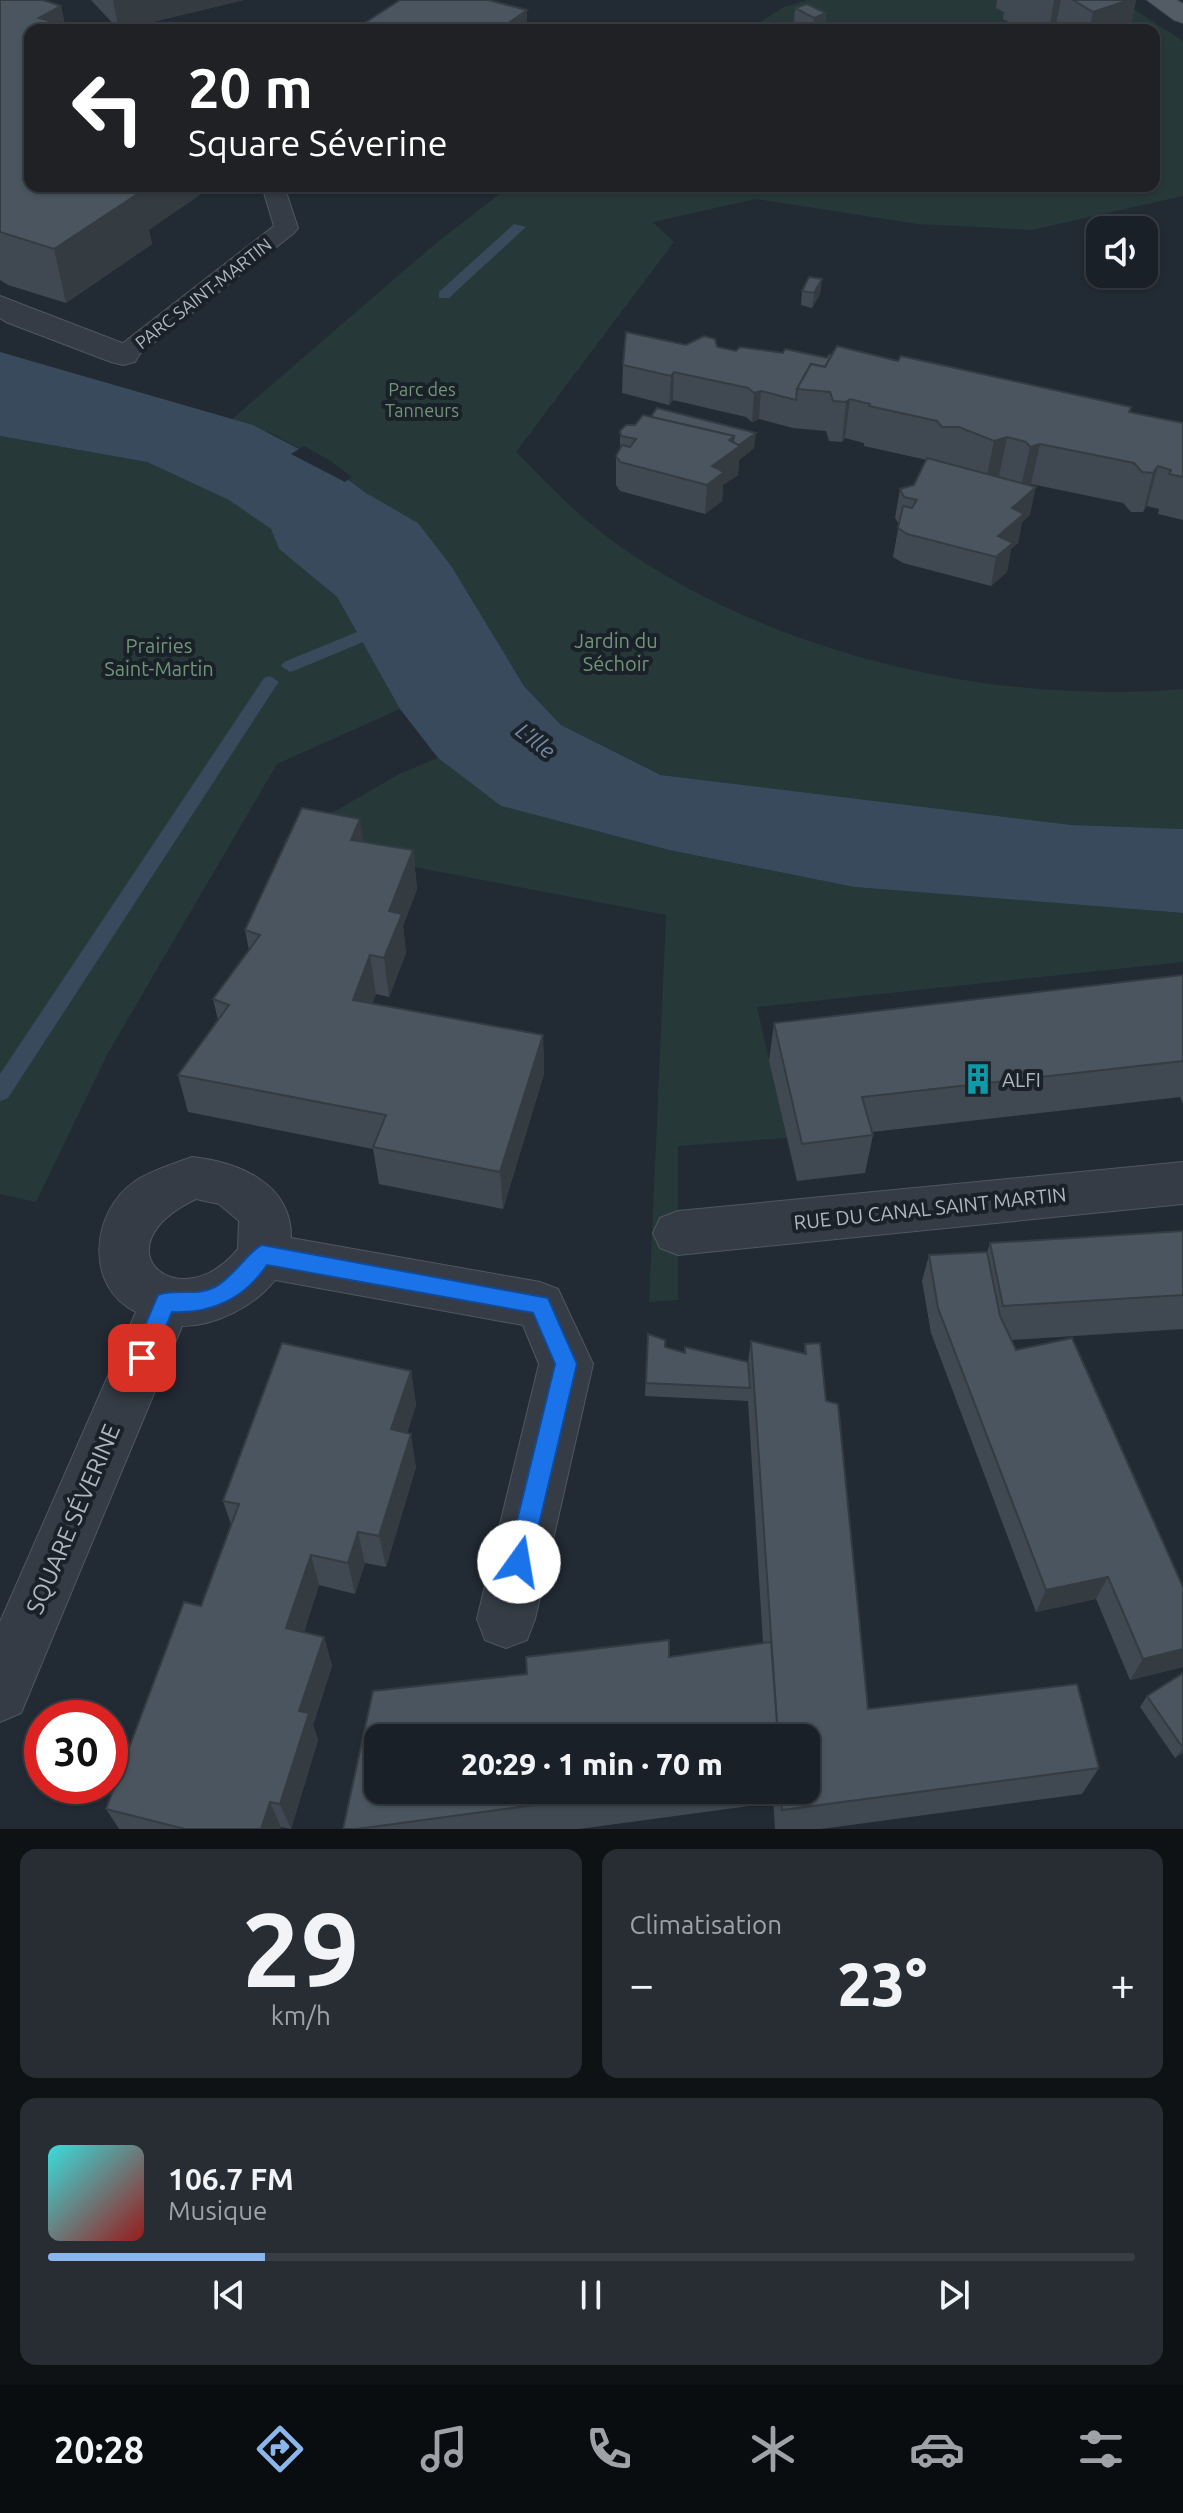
<!DOCTYPE html>
<html lang="fr">
<head>
<meta charset="utf-8">
<style>
	:root { --surface:#1a2027; --page:#272d33; --text:#f1f3f6; --muted:#9fa3a7; --line:#383e44; --accent:#8ab6eb }
	body { margin:0; font-family:Ubuntu,sans-serif; background:var(--page); color:var(--text); height:100vh; display:flex; flex-direction:column; font-size:30px; white-space:nowrap }
	* { box-sizing:border-box; margin:0 }
	p { font-size:26px; color:var(--muted) }
	.icon { flex:none; width:44px; height:44px; fill:none; stroke:currentColor; stroke-width:2; stroke-linecap:round; stroke-linejoin:round }
	.map { position:relative; height:1829px; overflow:hidden }
	.details { display:flex; flex-direction:column; gap:20px; padding:20px; background:#0e1215; flex:1 }
	.details>* { flex:none }
	.banner { position:absolute; left:24px; top:24px; width:1136px; height:168px; border-radius:16px; box-shadow:0 2px 6px #0004,0 0 0 2px var(--line); background:#202124; color:#fff; overflow:hidden }
	.buttons { position:absolute; left:1086px; top:216px; display:grid; gap:16px }
	.buttons a { display:grid; place-items:center; width:72px; height:72px; border-radius:16px; background:var(--surface); box-shadow:0 2px 6px #0004,0 0 0 2px var(--line); font-size:40px }
	.speed { position:absolute; left:24px; top:1700px; display:flex; gap:16px; font-size:40px; font-weight:700; text-align:center }
	.speed>* { display:grid; place-content:center; width:104px; height:104px; border-radius:50%; background:var(--surface); box-shadow:0 2px 6px #0004,0 0 0 2px var(--line); line-height:1 }
	.speed .limit { border:12px solid #d22; background:#fff; color:#111 }
	.pin { position:absolute; display:grid; place-items:center; width:68px; height:68px; color:#fff; margin:-34px; border-radius:16px; box-shadow:0 4px 12px #0006 }
	.me { position:absolute; width:88px; margin:-44px; rotate:13deg; stroke-linejoin:round; filter:drop-shadow(0 0 6px #0008) }
	.turn { display:flex; align-items:center; gap:28px; height:168px; padding:0 32px; font-size:36px }
	.turn .icon { width:104px; height:104px; stroke-width:2.5 }
	.turn b { display:block; font-size:56px; line-height:68px }
	.big { font-size:60px; font-weight:800; line-height:1.1 }
	.details .widget { flex:1; display:flex; flex-direction:column; justify-content:center; gap:12px; min-width:0; padding:0 28px; border-radius:16px; background:var(--page) }
	.details .dial { align-items:center; gap:0 }
	.dial b { font-size:104px; line-height:1 }
	.song { display:flex; align-items:center; gap:24px }
	.cover { width:96px; height:96px; border-radius:12px; background:linear-gradient(135deg,hsl(180 70% 55%),hsl(0 70% 35%)) }
	.played { height:8px; border-radius:4px; background:linear-gradient(90deg,var(--accent) 20%,var(--line) 20%) }
	.keys { display:flex; justify-content:space-around; direction:ltr }
	.heat { display:flex; justify-content:space-between; align-items:center; font-size:44px; direction:ltr }
	.details .tiles { flex:1; display:grid; gap:20px; grid-template-columns:1fr 1fr }
	.widget:last-child { grid-column:span 2 }
	.trip { position:absolute; left:364px; top:1724px; width:456px; height:80px; border-radius:16px; background:var(--surface); box-shadow:0 2px 6px #0004,0 0 0 2px var(--line); font-weight:800; line-height:80px; text-align:center }
	.menu { display:flex; height:128px; justify-content:space-around; align-items:center; background:#0a0d10; color:var(--muted) }
	.menu .icon { width:56px; height:56px }
	.menu .current { color:var(--accent) }
	.menu b { font-size:36px; color:var(--text) }
	.map>svg:first-child { display:block }
	.green { fill:#263837 }
	.water { fill:#394a5c }
	.pier { fill:#222a34 }
	.lines { fill:none; stroke-linecap:round; stroke-linejoin:round }
	.stream { fill:#394a5c; fill-rule:evenodd }
	.lane-casing { stroke:#4f575f; stroke-width:2 }
	.street-casing { stroke:#4f575f; stroke-width:2 }
	.primary-casing { stroke:#3e454e; stroke-width:2 }
	.lane { fill:#353c45; fill-rule:evenodd }
	.street { fill:#353c45; fill-rule:evenodd }
	.primary { fill:#535b65; fill-rule:evenodd }
	.wall { fill:#404952; fill-rule:evenodd }
	.shaded-wall { fill:#343c42 }
	.building { fill:#4a555f; stroke:#343c42; stroke-width:2 }
	.route { fill:#1a73e8; stroke:#114b97; stroke-width:2 }
	.labels { text-anchor:middle; dominant-baseline:central; stroke-width:8; stroke-linejoin:round; paint-order:stroke }
	.far-street-label { font-size:18px; fill:#afb7c1; stroke:#1a2129 }
	.far-park-label { font-size:18px; fill:#719577; stroke:#1a2129 }
	.park-label { font-size:20px; fill:#719577; stroke:#1a2129 }
	.poi-label { font-size:20px; fill:#afb7c1; stroke:#1a2129; text-anchor:start }
	.street-label { font-size:20px; fill:#afb7c1; stroke:#1a2129 }
	.water-label { font-size:22px; font-style:italic; fill:#728aa2; stroke:#1a2129 }
	.near-street-label { font-size:24px; fill:#afb7c1; stroke:#1a2129 }
</style>
</head>
<body>
<div class="map">
<svg width="1183" height="1829" viewBox="0 0 1183 1829">
	<rect width="100%" height="100%" fill="#222a34"/>
	<g class="green">
		<path d="M 807,0 L 1120,0 L 1183,41 L 1183,196 L 1032,230 L 917,224 L 756,199 L 653,222 L 674,242 L 516,452 C 547,483 578,516 614,542 C 772,655 991,705 1183,689 L 1183,829 L 1072,825 L 662,775 L 561,725 L 524,686 L 452,567 L 366,493 L 326,463 L 273,434 L 232,419 L 436,243 L 510,186 L 1154,186 L 1154,30 L 747,30 L 784,7 Z"/>
		<path d="M 0,436 L 147,462 L 230,500 L 271,529 L 279,549 L 337,597 L 400,709 L 277,764 L 108,1053 L 36,1202 L 0,1194 Z"/>
		<path d="M 438,758 L 501,806 L 669,850 L 854,887 L 1183,913 L 1183,962 L 757,1007 L 787,1138 L 678,1146 L 678,1300 L 649,1302 L 666,915 L 282,842 L 399,774 Z"/>
	</g>
	<path class="water" d="M 0,352 L 253,425 L 326,463 L 366,493 L 418,523 L 452,567 L 524,686 L 561,725 L 661,775 L 1072,825 L 1183,829 L 1183,913 L 854,887 L 669,850 L 501,806 L 438,758 L 400,709 L 337,597 L 279,549 L 271,529 L 229,500 L 147,462 L 0,436 Z"/>
	<path class="pier" d="M 304,446 L 329,460 L 352,477 L 345,482 L 291,454 Z"/>
	<g class="lines">
		<g class="stream">
			<path d="M 514,224 L 526,227 L 449,298 L 439,298 L 439,292 Z"/>
			<path d="M 386,620 L 392,622 L 395,626 L 392,630 L 296,670 L 290,672 L 281,666 L 284,662 Z"/>
			<path d="M 270,676 L 279,682 L 276,686 L 8,1098 L 0,1101 L 0,1074 L 264,678 Z"/>
		</g>
		<defs>
			<path id="lane" d="M 262,186 L 284,186 L 298,228 L 294,233 L 132,360 L 114,360 L 110,355 L 114,350 L 274,226 Z"/>
			<g id="street">
				<path d="M 0,296 L 135,348 L 139,355 L 135,362 L 123,365 L 111,362 L 6,322 L 0,318 Z"/>
				<path d="M 192,1157 C 238,1162 292,1183 291,1238 L 540,1282 L 558,1289 L 593,1364 L 535,1619 L 527,1640 L 506,1648 L 485,1640 L 477,1619 L 539,1364 L 523,1325 L 275,1280 C 255,1306 215,1326 182,1326 L 21,1713 L 0,1722 L 0,1622 L 136,1312 C 84,1287 91,1212 134,1182 C 151,1170 174,1164 192,1157 ZM 196,1199 L 219,1204 L 239,1221 L 238,1249 C 179,1321 95,1247 196,1199 Z"/>
				<path d="M 1183,1162 L 1183,1204 L 678,1255 L 660,1248 L 653,1233 L 660,1218 L 678,1211 Z"/>
			</g>
			<path id="primary" d="M 1147,0 L 1177,0 L 1183,4 L 1183,23 L 1174,20 Z"/>
		</defs>
		<use href="#lane" class="lane-casing"/>
		<use href="#street" class="street-casing"/>
		<use href="#primary" class="primary-casing"/>
		<use href="#lane" class="lane"/>
		<use href="#street" class="street"/>
		<use href="#primary" class="primary"/>
	</g>
	<g class="wall">
		<path d="M 0,0 L 61,6 L 65,26 L 149,230 L 152,244 L 66,303 L 8,285 L 0,280 Z"/>
		<path d="M 91,0 L 244,0 L 119,30 Z"/>
		<path d="M 997,0 L 1136,0 L 1130,30 L 1026,30 L 1003,19 L 1004,12 L 996,8 Z"/>
		<path d="M 795,8 L 826,13 L 825,27 L 816,30 L 810,30 L 794,22 Z"/>
		<path d="M 822,279 L 820,294 L 812,308 L 801,305 L 802,291 Z"/>
		<path d="M 686,345 L 717,347 L 736,351 L 827,358 L 898,361 L 1131,407 L 1130,412 L 1183,423 L 1183,520 L 1158,514 L 1159,509 L 1147,506 L 1143,512 L 1131,512 L 1123,503 L 1031,484 L 1028,485 L 1030,515 L 1022,522 L 1018,543 L 1011,549 L 1007,572 L 991,586 L 903,563 L 893,557 L 899,524 L 895,518 L 900,489 L 914,485 L 927,460 L 864,446 L 864,443 L 845,438 L 842,442 L 829,441 L 826,431 L 793,428 L 759,419 L 752,422 L 746,417 L 673,400 L 669,405 L 622,393 L 623,365 Z"/>
		<path d="M 635,425 L 754,448 L 739,460 L 738,475 L 723,485 L 722,501 L 705,514 L 620,491 L 616,485 L 616,456 L 620,449 L 620,431 Z"/>
		<path d="M 364,842 L 413,850 L 417,889 L 403,926 L 406,953 L 389,997 L 376,994 L 372,1003 L 543,1035 L 544,1074 L 503,1209 L 379,1184 L 373,1149 L 188,1112 L 178,1075 L 218,1020 L 213,999 L 249,950 L 245,930 Z"/>
		<path d="M 1183,975 L 1183,1104 L 1180,1097 L 872,1132 L 873,1135 L 865,1173 L 797,1181 L 769,1061 L 774,1023 Z"/>
		<path d="M 1183,1231 L 1183,1329 L 1011,1340 L 1183,1667 L 1130,1680 L 1096,1599 L 1036,1612 L 931,1333 L 922,1281 L 929,1255 L 987,1253 L 990,1243 Z"/>
		<path d="M 648,1334 L 665,1340 L 665,1347 L 684,1352 L 685,1347 L 748,1362 L 751,1341 L 804,1354 L 805,1344 L 820,1343 L 826,1401 L 838,1404 L 868,1709 L 1077,1684 L 1099,1768 L 1082,1794 L 821,1829 L 775,1829 L 773,1798 L 772,1803 L 579,1829 L 343,1829 L 373,1691 L 527,1674 L 526,1657 L 669,1640 L 669,1657 L 763,1643 L 748,1401 L 645,1396 ZM 378,1738 L 806,1738 L 806,1790 L 378,1790 Z"/>
		<path d="M 411,1371 L 416,1405 L 407,1433 L 416,1467 L 386,1567 L 365,1563 L 355,1594 L 319,1585 L 304,1632 L 324,1637 L 332,1666 L 313,1725 L 318,1740 L 291,1829 L 281,1827 L 280,1829 L 119,1829 L 106,1809 L 201,1606 L 231,1524 L 223,1501 Z"/>
		<path d="M 1183,1673 L 1183,1753 L 1175,1758 L 1140,1707 L 1147,1696 Z"/>
	</g>
	<g class="shaded-wall">
		<path d="M 113,0 L 244,0 L 119,30 Z"/>
		<path d="M 1054,0 L 1061,0 L 1055,30 L 1049,30 Z"/>
		<path d="M 1129,0 L 1136,0 L 1130,30 L 1089,30 L 1093,12 Z"/>
		<path d="M 61,6 L 66,30 L 39,18 Z"/>
		<path d="M 527,10 L 527,30 L 499,30 Z"/>
		<path d="M 826,13 L 825,27 L 813,30 L 814,18 Z"/>
		<path d="M 126,186 L 213,186 L 149,230 L 152,244 L 66,303 L 54,249 Z"/>
		<path d="M 822,279 L 820,294 L 812,308 L 814,293 Z"/>
		<path d="M 674,372 L 673,400 L 669,405 L 671,376 Z"/>
		<path d="M 761,391 L 759,419 L 752,422 L 754,393 Z"/>
		<path d="M 850,399 L 845,438 L 842,442 L 846,402 Z"/>
		<path d="M 756,433 L 754,448 L 739,460 L 738,475 L 723,485 L 722,501 L 705,514 L 707,485 L 712,466 L 729,440 L 734,436 Z"/>
		<path d="M 1007,437 L 999,477 L 986,480 L 994,441 Z"/>
		<path d="M 1040,444 L 1031,484 L 1021,486 L 1030,447 Z"/>
		<path d="M 1158,466 L 1147,506 L 1143,512 L 1153,473 Z"/>
		<path d="M 1036,487 L 1030,515 L 1022,522 L 1018,543 L 1011,549 L 1007,572 L 991,586 L 996,557 L 998,536 L 1012,508 Z"/>
		<path d="M 360,819 L 366,859 L 351,840 Z"/>
		<path d="M 413,850 L 417,889 L 403,926 L 406,953 L 389,997 L 384,958 L 389,911 Z"/>
		<path d="M 370,955 L 376,994 L 359,1038 L 353,1000 Z"/>
		<path d="M 543,1035 L 544,1074 L 503,1209 L 500,1172 Z"/>
		<path d="M 411,1371 L 416,1405 L 397,1462 L 391,1429 Z"/>
		<path d="M 411,1434 L 416,1467 L 386,1567 L 379,1536 Z"/>
		<path d="M 358,1532 L 365,1563 L 355,1594 L 348,1563 Z"/>
		<path d="M 311,1555 L 319,1585 L 296,1657 L 286,1628 Z"/>
		<path d="M 1108,1577 L 1096,1599 L 1036,1612 L 1046,1590 Z"/>
		<path d="M 324,1637 L 332,1666 L 313,1725 L 318,1740 L 291,1829 L 280,1804 L 299,1711 Z"/>
		<path d="M 1183,1649 L 1183,1667 L 1130,1680 L 1143,1659 Z"/>
		<path d="M 1183,1748 L 1183,1753 L 1175,1758 Z"/>
		<path d="M 270,1802 L 281,1827 L 280,1829 L 261,1829 Z"/>
	</g>
	<g class="building">
		<path d="M 0,0 L 43,0 L 61,6 L 39,18 L 80,30 L 30,30 L 30,186 L 128,186 L 142,191 L 54,249 L 0,232 Z"/>
		<path d="M 400,0 L 488,0 L 527,10 L 499,30 L 354,30 Z"/>
		<path d="M 1073,0 L 1129,0 L 1093,12 Z"/>
		<path d="M 807,4 L 826,13 L 814,18 L 795,8 Z"/>
		<path d="M 809,277 L 822,279 L 814,293 L 802,291 Z"/>
		<path d="M 626,332 L 686,345 L 704,336 L 715,339 L 717,347 L 736,351 L 740,347 L 783,353 L 785,349 L 827,358 L 829,355 L 832,355 L 825,367 L 811,364 L 797,389 L 796,400 L 761,391 L 754,393 L 748,388 L 674,372 L 671,376 L 623,365 Z"/>
		<path d="M 837,346 L 898,361 L 901,356 L 1131,407 L 1129,412 L 1183,423 L 1183,477 L 1169,474 L 1171,470 L 1158,466 L 1153,473 L 1142,472 L 1134,463 L 1040,444 L 1030,447 L 1026,442 L 1007,437 L 994,441 L 959,427 L 942,427 L 937,421 L 869,406 L 870,404 L 850,399 L 846,402 L 833,401 L 830,392 L 797,389 L 811,364 L 825,367 Z"/>
		<path d="M 657,408 L 756,433 L 739,445 L 733,443 L 734,436 L 651,417 Z"/>
		<path d="M 643,415 L 734,436 L 729,440 L 740,446 L 712,466 L 724,472 L 707,485 L 620,462 L 616,456 L 622,445 L 630,447 L 636,439 L 621,436 L 620,431 L 626,425 L 635,425 Z"/>
		<path d="M 927,458 L 1036,487 L 1012,508 L 1024,514 L 998,536 L 1013,543 L 996,557 L 907,534 L 898,528 L 903,506 L 912,508 L 917,500 L 904,497 L 900,489 L 914,485 Z"/>
		<path d="M 302,808 L 360,819 L 351,840 L 413,850 L 389,911 L 402,914 L 384,958 L 370,955 L 353,1000 L 543,1035 L 500,1172 L 373,1147 L 386,1115 L 178,1075 L 229,1005 L 213,999 L 260,935 L 245,930 Z"/>
		<path d="M 1183,975 L 1183,1061 L 862,1097 L 873,1135 L 802,1144 L 774,1023 Z"/>
		<path d="M 1183,1231 L 1183,1295 L 1003,1306 L 990,1243 Z"/>
		<path d="M 987,1252 L 1000,1316 L 1016,1350 L 1072,1338 L 1183,1587 L 1183,1649 L 1143,1659 L 1108,1577 L 1046,1590 L 938,1308 L 929,1255 Z"/>
		<path d="M 648,1334 L 665,1340 L 665,1347 L 685,1353 L 685,1347 L 748,1362 L 750,1388 L 646,1383 Z"/>
		<path d="M 751,1341 L 806,1354 L 805,1344 L 820,1343 L 826,1401 L 838,1404 L 868,1709 L 1077,1684 L 1099,1768 L 782,1810 L 781,1790 L 806,1790 L 806,1738 L 778,1738 Z"/>
		<path d="M 282,1343 L 411,1371 L 391,1429 L 411,1434 L 379,1536 L 358,1532 L 348,1563 L 311,1555 L 286,1628 L 324,1637 L 299,1711 L 309,1713 L 280,1804 L 270,1802 L 261,1829 L 185,1829 L 106,1809 L 184,1602 L 201,1606 L 239,1504 L 223,1501 Z"/>
		<path d="M 669,1640 L 669,1657 L 771,1642 L 778,1738 L 378,1738 L 378,1790 L 646,1790 L 357,1829 L 343,1829 L 373,1691 L 527,1674 L 526,1657 Z"/>
		<path d="M 1183,1673 L 1183,1748 L 1147,1696 Z"/>
	</g>
	<path class="route" d="M 262,1245 L 548,1298 L 577,1364 L 528,1571 L 519,1574 L 511,1571 L 507,1562 L 555,1364 L 533,1313 L 267,1265 C 245,1298 212,1314 172,1312 L 150,1365 L 142,1368 L 134,1365 L 131,1358 L 158,1295 C 176,1288 196,1297 215,1287 C 234,1277 249,1250 262,1245 Z"/>
	<defs>
		<symbol id="building-bare" viewBox="-9 -9 18 18"><path d="M-4-6H4V6H1V3H-1V6H-4ZM-2.5-4.3h1.7v1.8h-1.7ZM.8-4.3h1.7v1.8H.8ZM-2.5-1h1.7V.8h-1.7ZM.8-1h1.7V.8H.8Z" fill="#0f9aa8" stroke="#1a2129" stroke-width="2.5" paint-order="stroke"/></symbol>
	</defs>
	<g fill-rule="evenodd">
		<use href="#building-bare" x="956" y="1057" width="44" height="44"/>
	</g>
	<g class="labels">
		<g class="far-street-label">
			<text transform="translate(203 293) rotate(-38)">PARC SAINT-MARTIN</text>
		</g>
		<g class="far-park-label">
			<text x="422" y="389">Parc des<tspan x="422" dy="21">Tanneurs</tspan></text>
		</g>
		<g class="park-label">
			<text x="616" y="640">Jardin du<tspan x="616" dy="23">Séchoir</tspan></text>
			<text x="159" y="645">Prairies<tspan x="159" dy="23">Saint-Martin</tspan></text>
		</g>
		<g class="poi-label">
			<text x="1002" y="1079">ALFI</text>
		</g>
		<g class="street-label">
			<text transform="translate(930 1208) rotate(-6)">RUE DU CANAL SAINT MARTIN</text>
		</g>
		<g class="water-label">
			<text transform="translate(536 740) rotate(38)">L'Ille</text>
		</g>
		<g class="near-street-label">
			<text transform="translate(73 1519) rotate(-67)">SQUARE SÉVERINE</text>
		</g>
	</g>
</svg>
<div class="buttons">
<a><svg class="icon" aria-label="sound" viewBox="0 0 24 24"><path d="M4 9h4l5-4v14l-5-4H4zM17 9q2 3 0 6"/></svg></a>
</div>
<div class="speed"><div class="limit">30</div></div>
<div class="pin" style="left:142px;top:1358px;background:#d93025"><svg class="icon" aria-label="arrive" viewBox="0 0 24 24"><path d="M6 21V4h12l-3 4 3 4H6"/></svg></div>
<svg class="me" style="left:519px;top:1562px" viewBox="-20 -20 40 40"><circle r="19" fill="#fff"/><path d="M0-13L10 11 0 6-10 11z" fill="#1a73e8"/></svg>
<div class="trip">20:29 · 1 min · 70 m</div>
<div class="banner">
<div class="turn"><svg class="icon" aria-label="left" viewBox="0 0 24 24"><path d="M17 20v-9H6M10 6l-5 5 5 5"/></svg><div><b>20 m</b>Square Séverine</div></div>
</div>
</div>
<section class="details">
<div class="tiles">
<div class="widget dial"><b>29</b><p>km/h</p></div>
<div class="widget"><p>Climatisation</p>
<div class="heat"><a>−</a><b class="big">23°</b><a>+</a></div>
</div>
<div class="widget">
<div class="song"><i class="cover"></i><div><b>106.7 FM</b><p>Musique</p></div></div>
<div class="played"></div>
<div class="keys"><svg class="icon" aria-label="previous" viewBox="0 0 24 24"><path d="M18 5L8 12l10 7zM5 5v14"/></svg><svg class="icon" aria-label="pause" viewBox="0 0 24 24"><path d="M8 5v14M16 5v14"/></svg><svg class="icon" aria-label="next" viewBox="0 0 24 24"><path d="M6 5l10 7-10 7zM19 5v14"/></svg></div>
</div>
</div>
</section>
<nav class="menu">
<b>20:28</b>
<svg class="icon current" aria-label="directions" viewBox="0 0 24 24"><path d="M12 3l9 9-9 9-9-9zM9 14v-3h6M13 9l2 2-2 2"/></svg>
<svg class="icon" aria-label="music" viewBox="0 0 24 24"><path d="M9 18V5l10-2v13"/><circle cx="6" cy="18" r="3"/><circle cx="16" cy="16" r="3"/></svg>
<svg class="icon" aria-label="phone" viewBox="0 0 24 24"><path d="M5 4h4l2 5-3 2q2 4 5 5l2-3 5 2v4C11 20 4 13 5 4z"/></svg>
<svg class="icon" aria-label="climate" viewBox="0 0 24 24"><path d="M12 3v18M4 7l16 10M4 17L20 7"/></svg>
<svg class="icon" aria-label="car" viewBox="0 0 24 24"><path d="M5 17H2v-5l4-1 3-4h7l3 4 3 1v5h-3M9 17h6M6 11h13"/><circle cx="7" cy="17" r="2"/><circle cx="17" cy="17" r="2"/></svg>
<svg class="icon" aria-label="filters" viewBox="0 0 24 24"><path d="M4 7h16M4 17h16"/><circle cx="9" cy="7" r="2"/><circle cx="15" cy="17" r="2"/></svg>
</nav>
</body>
</html>
